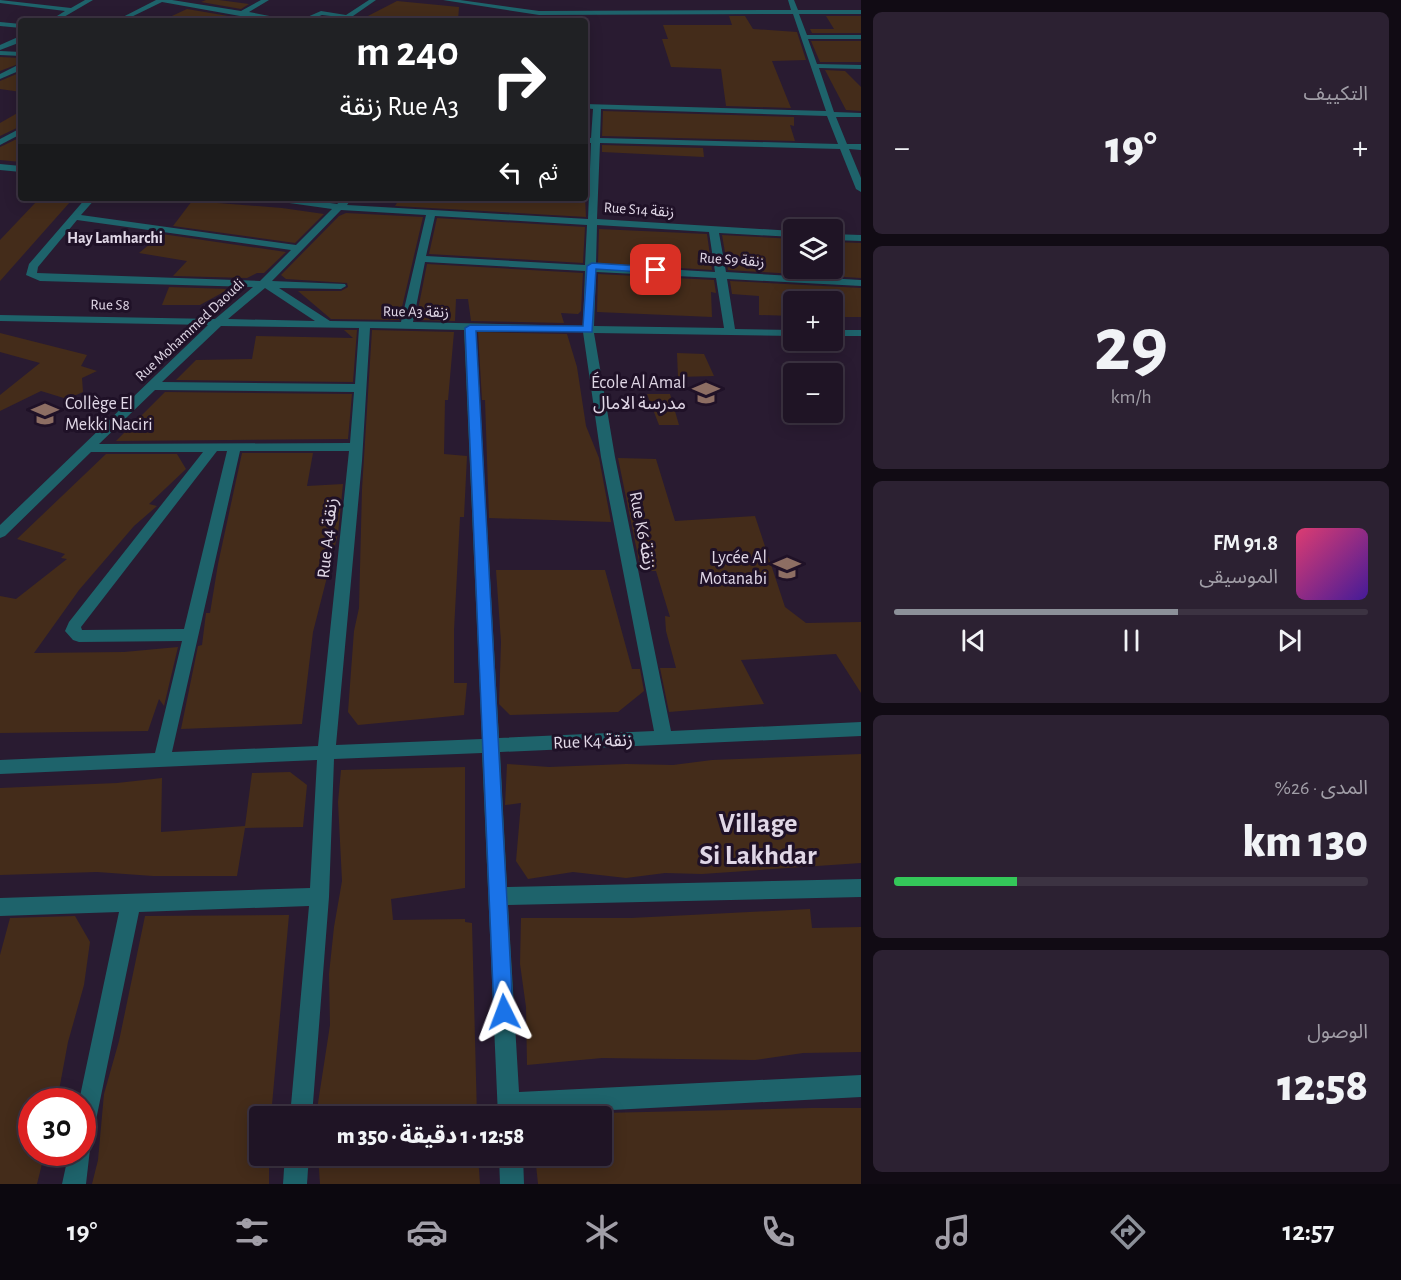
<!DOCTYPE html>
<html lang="ar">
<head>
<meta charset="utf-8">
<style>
	:root { --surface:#1f1425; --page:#2c2132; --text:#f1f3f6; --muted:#a19ea7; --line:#3c3342; --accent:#8c9099 }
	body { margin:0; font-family:"Alegreya Sans","Noto Sans Arabic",sans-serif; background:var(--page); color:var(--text); direction:rtl; height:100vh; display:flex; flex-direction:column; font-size:22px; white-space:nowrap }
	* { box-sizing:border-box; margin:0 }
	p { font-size:20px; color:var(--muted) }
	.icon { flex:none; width:33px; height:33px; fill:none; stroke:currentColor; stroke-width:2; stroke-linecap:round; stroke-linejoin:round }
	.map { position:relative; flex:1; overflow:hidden; direction:ltr }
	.details { display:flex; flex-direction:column; gap:12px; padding:12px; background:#110b14; width:540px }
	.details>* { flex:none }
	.hud { position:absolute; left:18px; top:18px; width:570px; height:183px; border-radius:6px; box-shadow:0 3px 15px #0003,0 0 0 2px var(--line); direction:rtl; background:#202124; color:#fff; overflow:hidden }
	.tools { position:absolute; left:783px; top:219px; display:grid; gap:12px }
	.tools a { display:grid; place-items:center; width:60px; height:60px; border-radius:6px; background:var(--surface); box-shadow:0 3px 15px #0003,0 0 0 2px var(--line); font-size:30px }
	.speed { position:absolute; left:18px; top:1088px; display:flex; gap:12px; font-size:30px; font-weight:700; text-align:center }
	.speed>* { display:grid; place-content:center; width:78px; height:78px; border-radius:50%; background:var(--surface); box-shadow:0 3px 15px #0003,0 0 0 2px var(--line); line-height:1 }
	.speed .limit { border:9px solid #d22; background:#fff; color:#111 }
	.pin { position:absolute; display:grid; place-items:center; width:51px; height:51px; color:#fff; margin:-26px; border-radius:12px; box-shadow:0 3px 9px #0006 }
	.me { position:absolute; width:66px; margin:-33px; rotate:357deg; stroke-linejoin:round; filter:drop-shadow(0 0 4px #0008) }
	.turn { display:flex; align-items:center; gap:21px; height:126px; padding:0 30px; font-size:27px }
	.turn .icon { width:78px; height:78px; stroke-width:2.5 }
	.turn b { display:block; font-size:42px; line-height:51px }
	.then { display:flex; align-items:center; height:57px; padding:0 30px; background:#0003; gap:12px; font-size:22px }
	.big { font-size:45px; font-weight:800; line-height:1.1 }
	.details .card { flex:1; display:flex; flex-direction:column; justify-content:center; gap:9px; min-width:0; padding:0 21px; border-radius:9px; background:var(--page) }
	.details .dial { align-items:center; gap:0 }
	.dial b { font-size:78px; line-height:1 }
	.song { display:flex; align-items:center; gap:18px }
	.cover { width:72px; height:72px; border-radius:9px; background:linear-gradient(135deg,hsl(340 70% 55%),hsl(260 70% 35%)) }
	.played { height:6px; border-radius:3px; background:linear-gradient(90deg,var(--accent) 60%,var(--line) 60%) }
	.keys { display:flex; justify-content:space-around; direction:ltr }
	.heat { display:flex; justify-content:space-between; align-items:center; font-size:33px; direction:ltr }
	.charge { height:9px; border-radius:4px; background:linear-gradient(90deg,#34c759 26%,var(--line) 0) }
	.trip { position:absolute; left:249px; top:1106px; width:363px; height:60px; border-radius:6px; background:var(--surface); box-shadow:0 3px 15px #0003,0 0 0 2px var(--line); font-weight:800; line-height:60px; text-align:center; direction:rtl }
	.tab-bar { display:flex; height:96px; justify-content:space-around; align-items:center; background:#0c080f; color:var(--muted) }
	.tab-bar .icon { width:42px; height:42px }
	.tab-bar .selected { color:var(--accent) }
	.tab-bar b { font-size:27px; color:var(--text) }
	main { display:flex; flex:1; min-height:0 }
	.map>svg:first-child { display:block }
	.building { fill:#442c1a }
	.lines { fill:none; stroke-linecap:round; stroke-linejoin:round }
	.minor { fill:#1e636b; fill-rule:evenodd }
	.route { fill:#1a73e8; stroke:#114b97; stroke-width:1.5 }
	.labels { text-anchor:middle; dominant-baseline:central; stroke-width:6; stroke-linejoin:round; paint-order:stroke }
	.far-street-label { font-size:15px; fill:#e0d7e6; stroke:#1f1127 }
	.far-neighbourhood-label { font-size:16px; font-weight:bold; fill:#e0d7e6; stroke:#1f1127 }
	.poi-label { font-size:18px; fill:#e0d7e6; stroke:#1f1127; text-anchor:end }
	.street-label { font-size:18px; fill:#e0d7e6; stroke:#1f1127 }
	.near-district-label { font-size:28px; font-weight:bold; fill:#e0d7e6; stroke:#1f1127 }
</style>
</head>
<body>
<main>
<section class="details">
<div class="card"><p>التكييف</p>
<div class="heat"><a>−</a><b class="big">19°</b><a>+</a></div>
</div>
<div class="card dial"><b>29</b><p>km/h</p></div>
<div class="card">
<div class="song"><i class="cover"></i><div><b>91.8 FM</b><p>الموسيقى</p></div></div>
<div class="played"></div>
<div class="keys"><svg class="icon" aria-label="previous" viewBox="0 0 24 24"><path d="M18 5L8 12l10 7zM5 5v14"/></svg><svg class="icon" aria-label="pause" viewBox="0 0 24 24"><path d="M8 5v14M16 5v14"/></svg><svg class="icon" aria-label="next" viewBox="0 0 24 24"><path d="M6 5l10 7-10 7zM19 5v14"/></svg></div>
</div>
<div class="card"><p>المدى · 26%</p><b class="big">130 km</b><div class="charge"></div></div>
<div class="card"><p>الوصول</p><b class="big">12:58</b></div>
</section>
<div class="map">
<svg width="861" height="1184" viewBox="0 0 861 1184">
	<rect width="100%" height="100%" fill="#291b31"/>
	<g class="building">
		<path d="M 206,0 L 219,0 L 249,4 L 241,9 L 201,2 Z"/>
		<path d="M 397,1 L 459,7 L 458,21 L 437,21 L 425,16 L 420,21 L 375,21 L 366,17 Z"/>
		<path d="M 187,9 L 240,18 L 270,21 L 161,21 Z"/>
		<path d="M 729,16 L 745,16 L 753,29 L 797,32 L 806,60 L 772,61 L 791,108 L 726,106 L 721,69 L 671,67 L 662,39 L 668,39 L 663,25 L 732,25 Z"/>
		<path d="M 826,16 L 861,16 L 861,33 L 812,33 L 810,29 L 834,29 Z"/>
		<path d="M 811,41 L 861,41 L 861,62 L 820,62 Z"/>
		<path d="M 0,57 L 21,58 L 21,63 L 0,71 Z"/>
		<path d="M 825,70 L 845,71 L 861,87 L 861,111 L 846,110 Z"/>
		<path d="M 21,72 L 21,92 L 0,89 L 0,81 Z"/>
		<path d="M 21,111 L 21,126 L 0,136 L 0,123 Z"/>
		<path d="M 603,111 L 794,117 L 794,126 L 790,125 L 795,141 L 602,136 Z"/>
		<path d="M 21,137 L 21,162 L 0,160 L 0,147 Z"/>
		<path d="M 602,145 L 703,148 L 704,157 L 602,152 Z"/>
		<path d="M 400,198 L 585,198 L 586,217 L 395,206 Z"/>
		<path d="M 37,201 L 70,202 L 0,281 L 0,240 Z"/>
		<path d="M 192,201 L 282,208 L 324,214 L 295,243 L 173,226 Z"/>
		<path d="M 346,213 L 423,217 L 399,320 L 331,319 L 298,291 L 341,291 L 348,287 L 347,283 L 286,279 L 281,275 L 339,216 Z"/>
		<path d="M 437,218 L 585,227 L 583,263 L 429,254 Z"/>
		<path d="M 599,229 L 707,234 L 712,270 L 598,263 Z"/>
		<path d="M 162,234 L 286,252 L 264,273 L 257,273 L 247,278 L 173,276 L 187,261 L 139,253 Z"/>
		<path d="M 722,235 L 794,239 L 794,268 L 832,268 L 832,242 L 861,243 L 861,278 L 728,270 Z"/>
		<path d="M 427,264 L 583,273 L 581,311 L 578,314 L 561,313 L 564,323 L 471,321 L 468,299 L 456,299 L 455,321 L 416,320 Z"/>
		<path d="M 598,274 L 714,280 L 716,293 L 711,292 L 712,317 L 597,312 Z"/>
		<path d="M 730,281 L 861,288 L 861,317 L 832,317 L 832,302 L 794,302 L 794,316 L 759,315 L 759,296 L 732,294 Z"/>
		<path d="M 169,287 L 229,289 L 200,305 L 162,305 Z"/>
		<path d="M 344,330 L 357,330 L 353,382 L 176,380 L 196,360 L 252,359 L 256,336 L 353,338 Z"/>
		<path d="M 372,330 L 454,332 L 448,400 L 445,400 L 444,454 L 467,456 L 464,517 L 460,517 L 454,630 L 454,683 L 467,683 L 464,715 L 358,725 L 348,712 L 354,631 L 359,608 L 362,489 Z"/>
		<path d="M 478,332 L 567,334 L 577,367 L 586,426 L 599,458 L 611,522 L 489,518 L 485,400 L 482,400 Z"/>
		<path d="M 0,333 L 87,355 L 81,366 L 97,371 L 82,378 L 83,392 L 67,399 L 41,391 L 0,411 L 0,395 L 40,363 L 0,352 Z"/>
		<path d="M 677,353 L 704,354 L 714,376 L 678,377 Z"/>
		<path d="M 165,392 L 352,394 L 348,439 L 116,441 Z"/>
		<path d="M 647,394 L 670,394 L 679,425 L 659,425 Z"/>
		<path d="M 242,453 L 313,453 L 307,486 L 343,484 L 338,534 L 313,632 L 302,724 L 181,729 L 198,646 L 202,645 L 206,613 L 210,613 L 218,564 Z"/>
		<path d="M 106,454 L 177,454 L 186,469 L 149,504 L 157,506 L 134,526 L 79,590 L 34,653 L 124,652 L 178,647 L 164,706 L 159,699 L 148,731 L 0,733 L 0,596 L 16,599 L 67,559 L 61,558 L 65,554 L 17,539 Z"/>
		<path d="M 618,458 L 656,459 L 675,521 L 755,516 L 785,607 L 806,623 L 861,622 L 861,693 L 836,654 L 741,660 L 764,704 L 669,712 L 660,668 L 676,668 L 666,631 L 665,616 L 670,617 L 656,571 L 641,571 Z"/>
		<path d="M 496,570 L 605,570 L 632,669 L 640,669 L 644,691 L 618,712 L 510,715 L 499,704 L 501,642 Z"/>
		<path d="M 861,754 L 861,863 L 702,874 L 665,873 L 626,878 L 573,872 L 528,879 L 516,861 L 521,803 L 505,805 L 507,764 L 549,767 L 626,764 L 673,765 L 712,760 Z"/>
		<path d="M 465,767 L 465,888 L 391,899 L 393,920 L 465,919 L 465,922 L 472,923 L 477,1116 L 316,1116 L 330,1025 L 329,974 L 334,927 L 342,881 L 338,802 L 341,770 Z"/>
		<path d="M 290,772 L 307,785 L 303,827 L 245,828 L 237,876 L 153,876 L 97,872 L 0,875 L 0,788 L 117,783 L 162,778 L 161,832 L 245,826 L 252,773 Z"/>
		<path d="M 810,909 L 812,928 L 861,927 L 861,1052 L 803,1053 L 755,1060 L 602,1058 L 527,1065 L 526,1007 L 520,964 L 521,918 L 631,918 Z"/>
		<path d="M 289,915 L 271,1116 L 260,1116 L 260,1155 L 269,1155 L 269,1184 L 92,1184 L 98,1160 L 104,1094 L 119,1041 L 145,916 Z"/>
		<path d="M 75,916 L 90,942 L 84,985 L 68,1042 L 57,1101 L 32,1101 L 32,1152 L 45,1152 L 37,1184 L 0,1184 L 0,955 L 10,918 Z"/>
		<path d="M 812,1108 L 861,1108 L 861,1184 L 538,1184 L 535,1155 L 602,1155 L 602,1113 Z"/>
		<path d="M 318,1155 L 478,1155 L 480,1184 L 320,1184 Z"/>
	</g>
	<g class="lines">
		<g class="minor">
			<path d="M 0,0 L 71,8 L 85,0 L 93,0 L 57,21 L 49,21 L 65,11 L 0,3 Z"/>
			<path d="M 156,0 L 172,0 L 241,11 L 261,0 L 269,0 L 249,12 L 295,21 L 240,16 L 162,2 L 123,21 L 115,21 Z"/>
			<path d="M 369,0 L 376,0 L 353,16 L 373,21 L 322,15 L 307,21 L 298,21 L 321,11 L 346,15 Z"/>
			<path d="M 443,0 L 460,0 L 539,11 L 791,10 L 788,0 L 794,0 L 798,10 L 861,10 L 861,14 L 799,14 L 807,35 L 861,35 L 861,39 L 808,39 L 817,64 L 861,65 L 861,69 L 819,68 L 834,112 L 861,113 L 861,117 L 836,117 L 847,144 L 861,144 L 861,150 L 849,149 L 861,178 L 861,192 L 856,189 L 840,149 L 600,143 L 597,219 L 794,231 L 794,237 L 719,233 L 726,272 L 861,280 L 861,286 L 727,279 L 735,329 L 794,330 L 794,336 L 594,333 L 615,457 L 671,731 L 861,722 L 861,736 L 500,752 L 507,887 L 861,879 L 861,897 L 508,905 L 519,1092 L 861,1075 L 861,1097 L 498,1116 L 482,753 L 334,759 L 329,897 L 312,1116 L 290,1116 L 309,906 L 139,912 L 90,1149 L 86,1184 L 62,1184 L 69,1152 L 82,1152 L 82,1101 L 79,1101 L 119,912 L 0,916 L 0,898 L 310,888 L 317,760 L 0,774 L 0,760 L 155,753 L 182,641 L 79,642 L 73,640 L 65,631 L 69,622 L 203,452 L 91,452 L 5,536 L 0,538 L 0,525 L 208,325 L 0,321 L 0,315 L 215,319 L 253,287 L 40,281 L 26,275 L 29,264 L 86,198 L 96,198 L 81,215 L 296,245 L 332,209 L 275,201 L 270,198 L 295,198 L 337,204 L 344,199 L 349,202 L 347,205 L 588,219 L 591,143 L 585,143 L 585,137 L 591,138 L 593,109 L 585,108 L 585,104 L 826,111 L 793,14 L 539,15 ZM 601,109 L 827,116 L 838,144 L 600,138 ZM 341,210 L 426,215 L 401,322 L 330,321 L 279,288 L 341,289 L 346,286 L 345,284 L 272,281 ZM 435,216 L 587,225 L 585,265 L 426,256 ZM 77,220 L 291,250 L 260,281 L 37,273 L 38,267 ZM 597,225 L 709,232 L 715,272 L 596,265 ZM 425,262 L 585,271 L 583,326 L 413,322 ZM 596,272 L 716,278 L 724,328 L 594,326 ZM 265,288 L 315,321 L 228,319 ZM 221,326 L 359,328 L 355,384 L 162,382 ZM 370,328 L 464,330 L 482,739 L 336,745 L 362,461 ZM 476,330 L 583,332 L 601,457 L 654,731 L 499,738 ZM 155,390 L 354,392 L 350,443 L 99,444 ZM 217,451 L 227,451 L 184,629 L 82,630 L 81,627 ZM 240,451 L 349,451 L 318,746 L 172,752 Z"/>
			<path d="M 425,18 L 434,20 L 435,21 L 422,21 Z"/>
			<path d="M 0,22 L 21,24 L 21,28 L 0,26 Z"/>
			<path d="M 18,37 L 21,37 L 21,42 L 0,50 L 0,45 Z"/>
			<path d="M 0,51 L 21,52 L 21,56 L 0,55 Z"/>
			<path d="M 18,65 L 21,65 L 21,70 L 0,79 L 0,74 Z"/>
			<path d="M 21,128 L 21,134 L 0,145 L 0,139 Z"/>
			<path d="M 0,164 L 21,166 L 21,172 L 0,170 Z"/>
			<path d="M 832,234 L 861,235 L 861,241 L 832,240 Z"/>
			<rect x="832" y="330" width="29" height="6"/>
			<path d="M 285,1155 L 309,1155 L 307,1184 L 283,1184 Z"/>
			<path d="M 499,1155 L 523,1155 L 524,1184 L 500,1184 Z"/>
		</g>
	</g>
	<path class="route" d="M 592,263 L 656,267 L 661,270 L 656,273 L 596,269 L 592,332 L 476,331 L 513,1012 L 510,1018 L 504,1021 L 497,1018 L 494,1012 L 465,328 L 470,325 L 583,326 L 587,266 Z"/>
	<defs>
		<symbol id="school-bare" viewBox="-9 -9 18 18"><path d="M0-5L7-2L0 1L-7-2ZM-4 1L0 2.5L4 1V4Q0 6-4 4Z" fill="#8d6e63" stroke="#1f1127" stroke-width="2.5" paint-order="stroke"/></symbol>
	</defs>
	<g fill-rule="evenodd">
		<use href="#school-bare" x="687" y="374" width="38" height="38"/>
		<use href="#school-bare" x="26" y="395" width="38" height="38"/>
		<use href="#school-bare" x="768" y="549" width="38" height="38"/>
	</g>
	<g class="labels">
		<g class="far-street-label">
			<text transform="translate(639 210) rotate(4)">Rue S14 زنقة</text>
			<text transform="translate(732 260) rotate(4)">Rue S9 زنقة</text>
			<text transform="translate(110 305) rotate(1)">Rue S8</text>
			<text transform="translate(416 312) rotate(1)">Rue A3 زنقة</text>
			<text transform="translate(190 330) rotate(-43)">Rue Mohammed Daoudi</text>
		</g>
		<g class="far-neighbourhood-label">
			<text x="115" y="238">Hay Lamharchi</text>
		</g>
		<g class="poi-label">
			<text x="686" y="383">École Al Amal<tspan x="686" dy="21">مدرسة الامال</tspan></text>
			<text x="65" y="404" text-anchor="start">Collège El<tspan x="65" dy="21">Mekki Naciri</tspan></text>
			<text x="767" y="558">Lycée Al<tspan x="767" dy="21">Motanabi</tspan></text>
		</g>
		<g class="street-label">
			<text transform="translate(642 531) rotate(79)">Rue K6 زنقة</text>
			<text transform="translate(328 538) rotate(-84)">Rue A4 زنقة</text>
			<text transform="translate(593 742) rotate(-2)">Rue K4 زنقة</text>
		</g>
		<g class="near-district-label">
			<text x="758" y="824">Village<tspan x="758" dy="32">Si Lakhdar</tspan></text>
		</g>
	</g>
</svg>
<div class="tools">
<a><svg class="icon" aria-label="layers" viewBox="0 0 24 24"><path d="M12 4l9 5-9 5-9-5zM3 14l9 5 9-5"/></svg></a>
<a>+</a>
<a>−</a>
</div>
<div class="speed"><div class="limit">30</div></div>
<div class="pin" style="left:656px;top:270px;background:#d93025"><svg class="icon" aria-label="arrive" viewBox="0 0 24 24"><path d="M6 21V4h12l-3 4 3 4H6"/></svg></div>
<svg class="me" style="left:504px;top:1012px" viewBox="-20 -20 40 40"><path d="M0-17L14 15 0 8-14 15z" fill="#1a73e8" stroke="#fff" stroke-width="4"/></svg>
<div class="trip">12:58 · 1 دقيقة · 350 m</div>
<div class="hud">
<div class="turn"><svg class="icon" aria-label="right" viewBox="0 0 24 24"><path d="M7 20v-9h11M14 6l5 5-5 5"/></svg><div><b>240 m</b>Rue A3 زنقة</div></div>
<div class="then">ثم<svg class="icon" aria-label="left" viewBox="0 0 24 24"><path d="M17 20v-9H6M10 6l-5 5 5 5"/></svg></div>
</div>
</div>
</main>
<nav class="tab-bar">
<b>12:57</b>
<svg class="icon selected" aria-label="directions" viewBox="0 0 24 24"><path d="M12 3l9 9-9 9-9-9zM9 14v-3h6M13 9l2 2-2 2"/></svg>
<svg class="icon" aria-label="music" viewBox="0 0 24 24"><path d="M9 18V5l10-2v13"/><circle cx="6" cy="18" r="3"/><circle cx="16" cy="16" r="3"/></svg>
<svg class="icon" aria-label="phone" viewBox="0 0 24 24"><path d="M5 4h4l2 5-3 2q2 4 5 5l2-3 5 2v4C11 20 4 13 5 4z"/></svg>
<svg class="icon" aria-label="climate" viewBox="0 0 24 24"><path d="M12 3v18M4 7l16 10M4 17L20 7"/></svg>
<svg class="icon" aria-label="car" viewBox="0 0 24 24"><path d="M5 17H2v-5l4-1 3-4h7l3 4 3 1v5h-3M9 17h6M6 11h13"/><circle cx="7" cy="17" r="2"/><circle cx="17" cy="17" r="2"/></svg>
<svg class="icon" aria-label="filters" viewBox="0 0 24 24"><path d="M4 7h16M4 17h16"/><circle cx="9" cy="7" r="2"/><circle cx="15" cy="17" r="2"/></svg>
<b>19°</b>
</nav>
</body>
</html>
